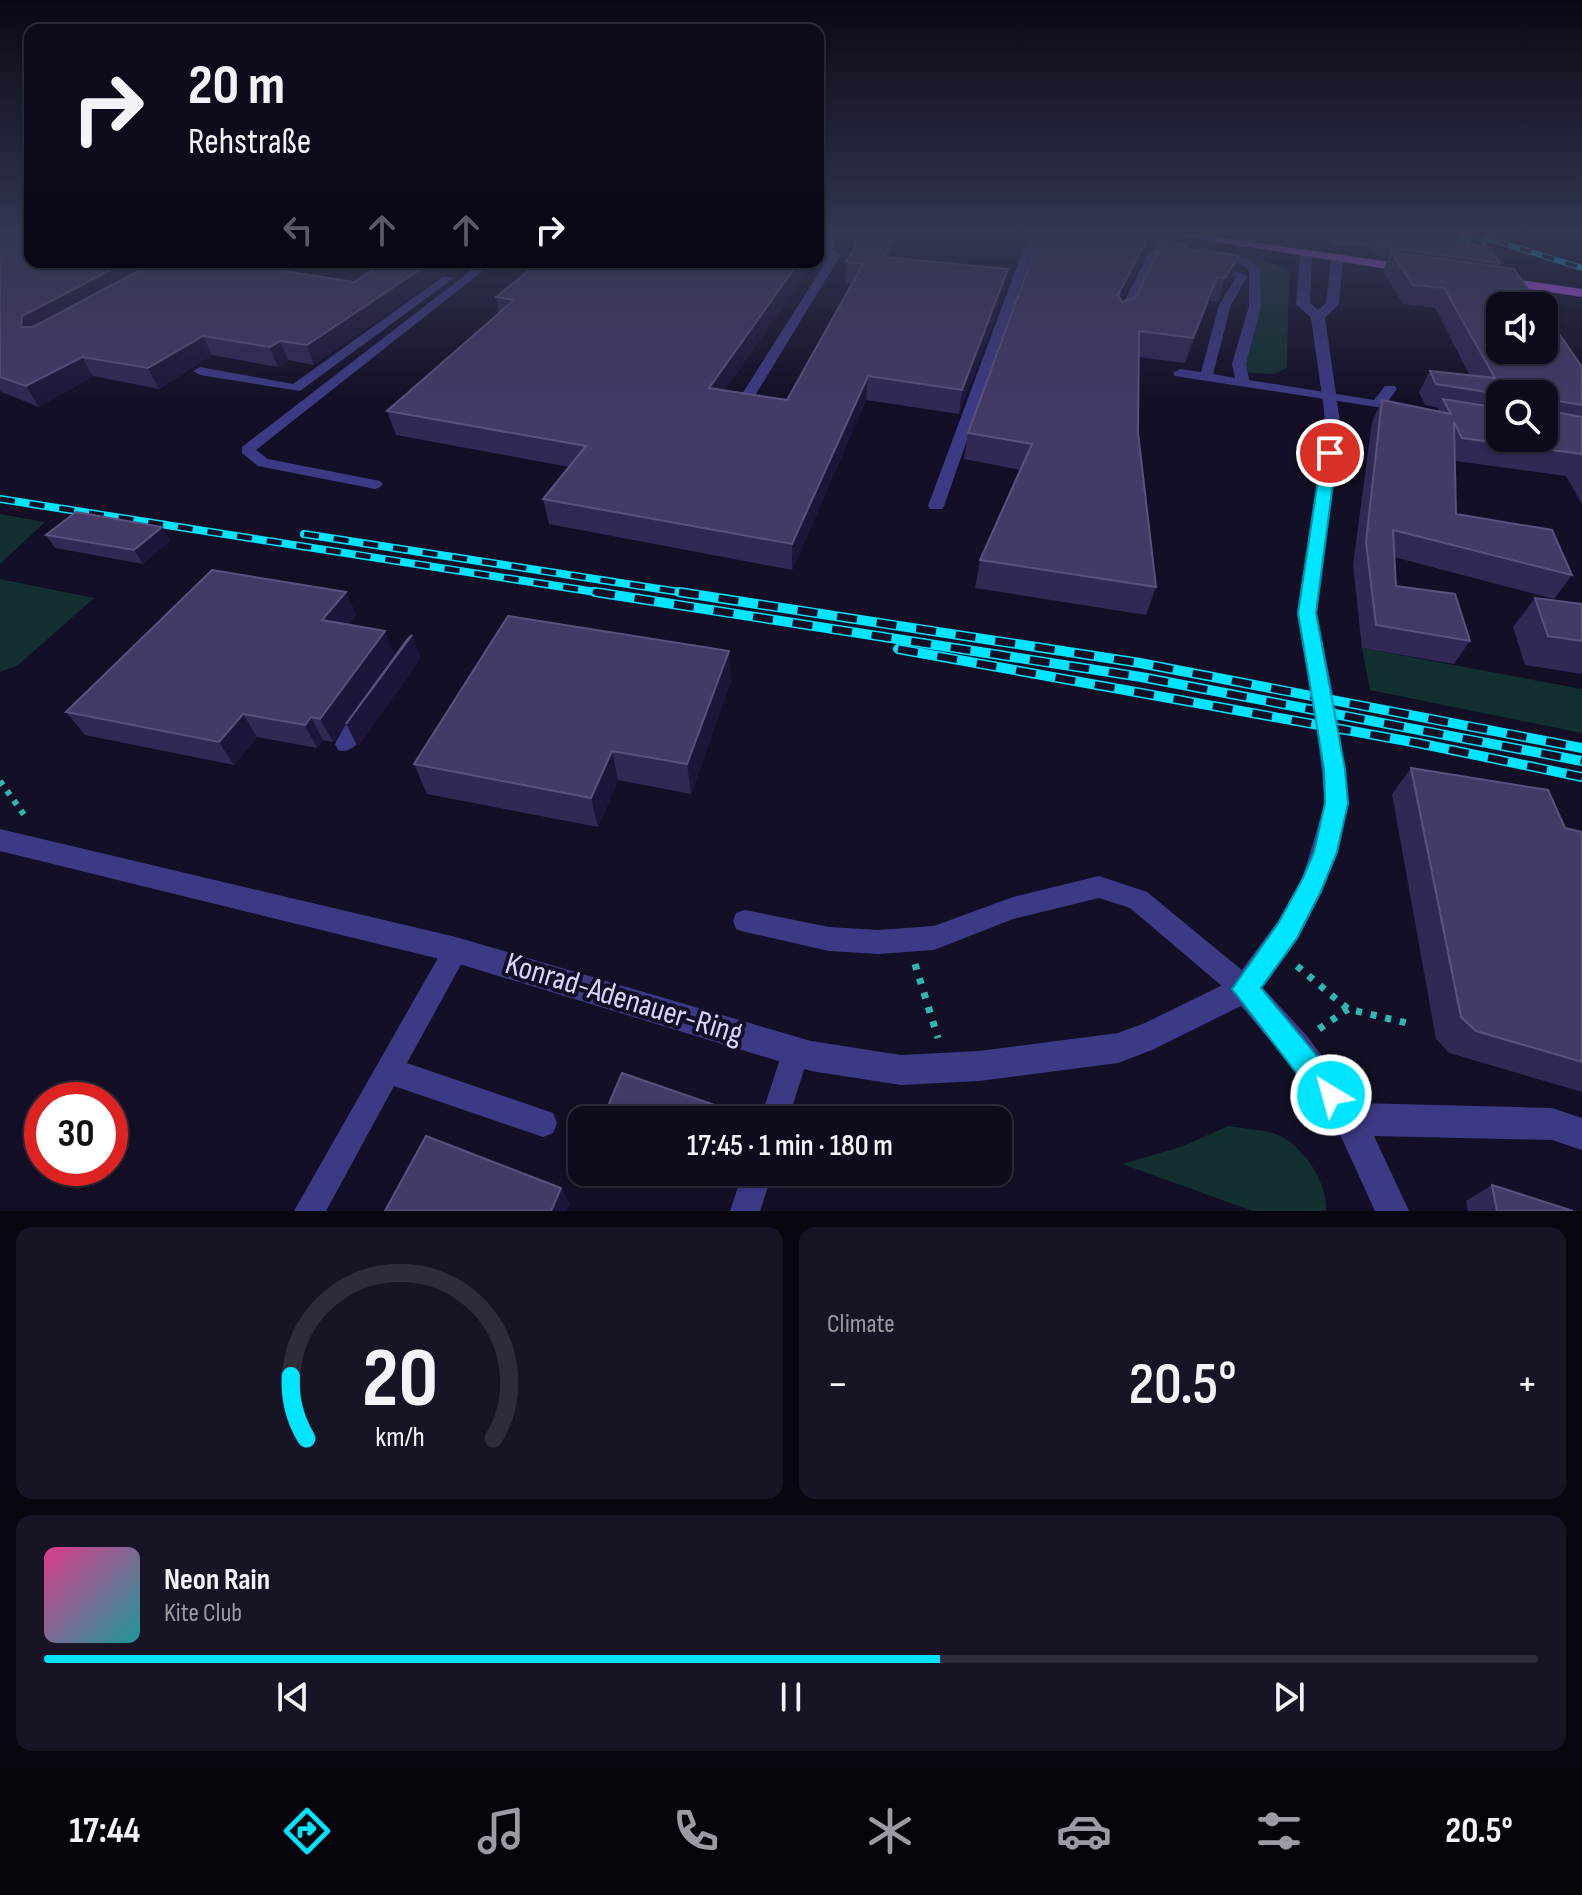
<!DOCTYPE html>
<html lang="en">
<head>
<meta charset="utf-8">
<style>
	:root { --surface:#0e0b1c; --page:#171425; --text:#f1f3f6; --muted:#9b9ba3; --line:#2e2b3b; --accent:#00e5ff }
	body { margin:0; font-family:"Sofia Sans Condensed",sans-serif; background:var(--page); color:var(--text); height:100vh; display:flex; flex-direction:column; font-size:30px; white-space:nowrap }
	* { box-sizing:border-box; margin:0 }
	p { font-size:26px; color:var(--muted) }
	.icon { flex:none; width:44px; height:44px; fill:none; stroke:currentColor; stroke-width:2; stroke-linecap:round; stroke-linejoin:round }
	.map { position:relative; height:1211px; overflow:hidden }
	.drawer { display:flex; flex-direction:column; gap:16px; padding:16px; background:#08060f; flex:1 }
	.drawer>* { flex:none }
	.hud { position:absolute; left:24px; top:24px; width:800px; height:244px; border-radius:16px; box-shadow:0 2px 6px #0004,0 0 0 2px var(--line); background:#0e0b1c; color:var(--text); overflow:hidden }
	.controls { position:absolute; left:1486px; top:292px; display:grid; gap:16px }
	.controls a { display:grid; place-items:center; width:72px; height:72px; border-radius:16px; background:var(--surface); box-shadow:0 2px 6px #0004,0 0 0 2px var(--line); font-size:40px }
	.speed { position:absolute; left:24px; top:1082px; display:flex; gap:16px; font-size:40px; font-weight:700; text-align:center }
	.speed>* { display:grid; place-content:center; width:104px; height:104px; border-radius:50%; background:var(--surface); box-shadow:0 2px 6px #0004,0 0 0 2px var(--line); line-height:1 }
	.speed .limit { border:12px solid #d22; background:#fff; color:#111 }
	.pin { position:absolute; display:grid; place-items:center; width:68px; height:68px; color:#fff; margin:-34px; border:4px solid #fff; border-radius:50%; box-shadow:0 2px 8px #0007 }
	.me { position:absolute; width:88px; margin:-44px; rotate:323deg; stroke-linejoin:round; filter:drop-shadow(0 0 6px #0008) }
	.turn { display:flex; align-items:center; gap:28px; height:168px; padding:0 32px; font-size:36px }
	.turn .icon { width:104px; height:104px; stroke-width:2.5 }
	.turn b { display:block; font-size:56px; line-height:68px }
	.lanes { display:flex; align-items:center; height:76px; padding:0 32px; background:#0003; justify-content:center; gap:40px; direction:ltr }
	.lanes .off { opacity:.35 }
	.big { font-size:60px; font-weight:600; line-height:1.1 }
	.drawer .tile { flex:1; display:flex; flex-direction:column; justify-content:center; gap:12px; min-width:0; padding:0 28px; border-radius:16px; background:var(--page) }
	.drawer .dial { align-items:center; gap:0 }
	.dial svg { height:208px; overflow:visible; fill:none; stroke:var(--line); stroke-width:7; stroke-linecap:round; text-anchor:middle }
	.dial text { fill:var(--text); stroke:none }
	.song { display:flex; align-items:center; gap:24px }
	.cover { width:96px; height:96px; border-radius:12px; background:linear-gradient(135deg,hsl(330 70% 55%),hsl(180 70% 35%)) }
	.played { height:8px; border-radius:4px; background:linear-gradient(90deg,var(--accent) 60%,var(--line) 60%) }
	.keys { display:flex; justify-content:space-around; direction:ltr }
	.heat { display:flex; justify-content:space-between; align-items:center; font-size:44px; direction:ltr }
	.drawer .tiles { flex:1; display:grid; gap:16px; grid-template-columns:1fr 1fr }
	.tile:last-child { grid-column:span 2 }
	.trip { position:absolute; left:568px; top:1106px; width:444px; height:80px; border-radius:16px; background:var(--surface); box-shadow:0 2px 6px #0004,0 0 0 2px var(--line); font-weight:600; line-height:80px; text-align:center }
	.tabs { display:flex; height:128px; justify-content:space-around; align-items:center; background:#06040b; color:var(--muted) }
	.tabs .icon { width:56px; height:56px }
	.tabs .selected { color:var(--accent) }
	.tabs b { font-size:36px; color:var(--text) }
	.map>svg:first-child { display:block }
	.green { fill:#12302f }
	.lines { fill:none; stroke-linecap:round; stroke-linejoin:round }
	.path-far1 { stroke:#2fb8b0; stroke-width:6; stroke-dasharray:5 7; stroke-linecap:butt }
	.path { stroke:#2fb8b0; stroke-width:7; stroke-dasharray:6 9; stroke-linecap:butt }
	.service { fill:#3d3a85; fill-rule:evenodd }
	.minor { fill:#3d3a85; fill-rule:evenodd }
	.tertiary { fill:#3d3a85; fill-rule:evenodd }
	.primary { fill:#c25bff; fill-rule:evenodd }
	.rail-far2-casing { stroke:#00e5ff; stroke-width:6 }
	.rail-far1-casing { stroke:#00e5ff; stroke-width:8 }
	.rail-casing { stroke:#00e5ff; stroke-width:10 }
	.rail-far2 { stroke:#130f26; stroke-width:4; stroke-dasharray:12; stroke-linecap:butt }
	.rail-far1 { stroke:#130f26; stroke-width:5; stroke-dasharray:15; stroke-linecap:butt }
	.rail { stroke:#130f26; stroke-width:7; stroke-dasharray:20; stroke-linecap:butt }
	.wall { fill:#312854; fill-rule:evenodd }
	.shaded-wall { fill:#1d163a }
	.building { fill:#433a66; stroke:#5a527e; stroke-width:2 }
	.route { fill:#00e5ff; stroke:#0095a6; stroke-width:2 }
	.labels { text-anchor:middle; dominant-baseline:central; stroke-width:8; stroke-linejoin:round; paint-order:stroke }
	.near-street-label { font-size:32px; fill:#d9d4ff; stroke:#130f26 }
</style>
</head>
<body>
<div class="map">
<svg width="1582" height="1211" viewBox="0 0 1582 1211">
	<rect width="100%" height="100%" fill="#130f26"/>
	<g class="green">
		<path d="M 1150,239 L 1261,260 L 1286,269 L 1289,275 L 1287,368 L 1274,374 L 1249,373 L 1245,369 L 1255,265 L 1171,245 L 1149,244 Z"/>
		<path d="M 0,514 L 45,522 L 0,564 Z"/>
		<path d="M 0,579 L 94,598 L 17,666 L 0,672 Z"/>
		<path d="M 1362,648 L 1582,689 L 1582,733 L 1370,690 Z"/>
		<path d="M 1228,1126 C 1243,1129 1264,1129 1278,1135 C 1304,1146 1328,1184 1326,1211 L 1253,1211 L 1122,1164 L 1181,1147 Z"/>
	</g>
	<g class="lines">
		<path class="path-far1" d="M 0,781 L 27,819"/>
		<g class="path">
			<path d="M 915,964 L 938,1038"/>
			<path d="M 1297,966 L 1348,1009 L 1407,1023"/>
			<path d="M 1319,1029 L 1348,1009"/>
		</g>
		<g class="service">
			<path d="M 829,234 L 839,234 L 831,249 L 840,256 L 756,394 L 754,397 L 744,397 L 742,394 L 829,257 L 820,250 Z"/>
			<path d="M 1029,234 L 1039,234 L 944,506 L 942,509 L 930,509 L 928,506 Z"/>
			<path d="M 1255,234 L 1267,234 L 1246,247 L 1238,247 L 1238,243 Z"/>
			<path d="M 1403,234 L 1416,234 L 1437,245 L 1413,250 L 1413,246 L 1421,244 Z"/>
			<path d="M 1337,240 L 1367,241 L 1372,244 L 1367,247 L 1333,245 L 1333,241 Z"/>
			<path d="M 1171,244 L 1188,249 L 1183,252 L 1171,250 L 1158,254 L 1127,320 L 1117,323 L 1115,320 L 1149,252 Z"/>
			<path d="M 1216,253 L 1248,259 L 1260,269 L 1261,306 L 1246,364 L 1249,380 L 1374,400 L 1385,386 L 1395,386 L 1397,389 L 1383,408 L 1175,376 L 1173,373 L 1180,369 L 1201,372 L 1219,305 L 1236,277 L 1210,268 L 1209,266 L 1214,263 L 1248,276 L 1231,305 L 1213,374 L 1235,378 L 1232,364 L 1249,306 L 1249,270 L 1241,264 L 1212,258 L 1211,256 Z"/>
			<path d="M 482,262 L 494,262 L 256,450 L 268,459 L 380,481 L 383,484 L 380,487 L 375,489 L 258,466 L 242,453 L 242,447 Z"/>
			<path d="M 444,276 L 454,278 L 300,391 L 200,375 L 193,371 L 200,367 L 293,384 Z"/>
			<path d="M 364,709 L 371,711 L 374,717 C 366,731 356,756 338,750 L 335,744 C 341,732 351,713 364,709 Z"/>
			<path d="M 1099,876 L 1147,892 L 1254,980 L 1258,989 L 1254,998 L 1245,1002 L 1236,998 L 1130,908 L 1099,898 L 1013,919 L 934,950 L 878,954 L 829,951 L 745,932 L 736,929 L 733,921 L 736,913 L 745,910 L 829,927 L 878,930 L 934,926 L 1013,897 Z"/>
			<path d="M 456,938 L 465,942 L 469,950 L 407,1063 L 553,1113 L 557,1123 L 553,1133 L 543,1137 L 394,1086 L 326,1211 L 294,1211 L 447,942 Z"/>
			<path d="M 796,1037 L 806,1041 L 810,1051 L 788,1120 L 760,1120 L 786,1041 Z"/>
			<path d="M 743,1172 L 773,1172 L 760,1211 L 730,1211 Z"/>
		</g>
		<path class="minor" d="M 1245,975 L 1255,979 L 1307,1036 L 1357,1103 L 1552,1108 L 1582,1118 L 1582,1150 L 1552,1140 L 1374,1136 L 1409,1211 L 1375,1211 L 1338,1130 L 1285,1058 L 1235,999 L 1231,989 L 1235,979 Z"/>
		<path class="tertiary" d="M 1306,251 L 1312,255 L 1310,303 L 1318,310 L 1326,303 L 1331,259 L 1337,255 L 1343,259 L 1339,304 L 1325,318 L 1341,429 L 1317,613 L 1338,719 L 1349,803 L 1338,852 L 1322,892 L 1298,939 L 1255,999 L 1152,1050 L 1118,1063 L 979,1081 L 901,1085 L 811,1071 L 456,963 L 0,851 L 0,829 L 456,937 L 811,1041 L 901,1055 L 979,1051 L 1118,1033 L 1145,1023 L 1235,979 L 1278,921 L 1302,879 L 1325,803 L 1316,719 L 1297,613 L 1325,429 L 1324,410 L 1311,318 L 1296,304 L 1300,255 Z"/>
		<g class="primary">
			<path d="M 1168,234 L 1196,234 L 1412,265 L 1418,269 L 1412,273 Z"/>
			<path d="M 1499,277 L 1582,289 L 1582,297 L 1495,284 L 1495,278 Z"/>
		</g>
		<defs>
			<g id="rail-far2">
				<path d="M 1448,234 L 1483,244"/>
				<path d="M 1474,234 L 1582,268"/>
			</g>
			<g id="rail-far1">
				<path d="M 0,499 L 608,594"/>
				<path d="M 304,534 L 692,594"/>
			</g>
			<g id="rail">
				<path d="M 595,592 L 1141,677 L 1582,761"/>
				<path d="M 679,592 L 1140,663 L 1582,748"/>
				<path d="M 898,649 L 1418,743 L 1582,777"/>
			</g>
		</defs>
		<use href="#rail-far2" class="rail-far2-casing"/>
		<use href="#rail-far1" class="rail-far1-casing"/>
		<use href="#rail" class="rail-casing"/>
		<use href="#rail-far2" class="rail-far2"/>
		<use href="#rail-far1" class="rail-far1"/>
		<use href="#rail" class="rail"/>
	</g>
	<g class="wall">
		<path d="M 0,234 L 30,262 L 144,262 L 142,269 L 290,267 L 283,271 L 314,365 L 288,360 L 278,367 L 212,355 L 159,389 L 93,376 L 39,407 L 4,393 L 0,391 Z"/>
		<path d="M 863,234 L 906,234 L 893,257 L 1005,291 L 959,414 L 866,400 L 792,570 L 549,524 L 543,499 L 569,467 L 396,435 L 387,411 L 499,313 L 496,297 L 553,267 L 559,262 L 813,262 L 725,390 L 787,400 L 852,284 L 845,283 L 846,262 Z"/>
		<path d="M 1288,234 L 1322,234 L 1319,241 L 1288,236 Z"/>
		<path d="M 1559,234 L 1582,234 L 1582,242 L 1579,238 Z"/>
		<path d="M 1148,237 L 1142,260 L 1121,301 L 1122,302 L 1136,297 L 1191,252 L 1239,256 L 1231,279 L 1218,302 L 1210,301 L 1185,363 L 1138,357 L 1138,433 L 1156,587 L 1146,615 L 975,588 L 980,560 L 1020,470 L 964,459 L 968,433 Z"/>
		<path d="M 1374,239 L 1403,242 L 1500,263 L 1498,267 L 1582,367 L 1582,504 L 1566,476 L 1455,461 L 1456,514 L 1572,575 L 1554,599 L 1394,557 L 1396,586 L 1470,641 L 1454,664 L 1362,648 L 1353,565 L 1372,422 L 1382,400 L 1437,411 L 1439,408 L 1425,405 L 1419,392 L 1430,371 L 1470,376 L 1435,308 L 1403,304 L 1383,271 L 1388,258 L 1374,256 L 1369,249 ZM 1500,394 L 1544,394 L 1500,438 Z"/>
		<path d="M 162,527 L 170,540 L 143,564 L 55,548 L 46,535 Z"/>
		<path d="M 346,592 L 356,615 L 348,625 L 394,654 L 333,742 L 323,740 L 317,748 L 257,737 L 234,765 L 85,735 L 66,712 Z"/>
		<path d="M 1535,598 L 1582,604 L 1582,674 L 1525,665 L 1513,627 Z"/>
		<path d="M 731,681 L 691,794 L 618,780 L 598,827 L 427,794 L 414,764 Z"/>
		<path d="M 1411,768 L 1565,828 L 1582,832 L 1582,1092 L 1449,1053 L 1436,1039 L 1392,794 Z"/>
		<path d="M 1492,1185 L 1573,1211 L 1468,1211 L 1466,1201 Z"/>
	</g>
	<g class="shaded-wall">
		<path d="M 897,234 L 906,234 L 883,278 L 884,257 Z"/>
		<path d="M 1148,237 L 1142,260 L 1112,319 L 1118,295 Z"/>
		<path d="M 1239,256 L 1231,279 L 1218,302 L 1225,278 Z"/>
		<path d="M 126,262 L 144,262 L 139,278 L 34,335 L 21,327 L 22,316 Z"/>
		<path d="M 259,262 L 288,262 L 290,267 L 260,284 L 252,266 Z"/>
		<path d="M 431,262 L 462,262 L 314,365 L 307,345 Z"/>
		<path d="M 799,262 L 813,262 L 710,412 L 709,388 Z"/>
		<path d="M 1008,269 L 1005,291 L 959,414 L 962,390 Z"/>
		<path d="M 1217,277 L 1210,301 L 1185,363 L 1193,338 Z"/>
		<path d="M 203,336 L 212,355 L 159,389 L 148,368 Z"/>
		<path d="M 280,341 L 288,360 L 278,367 L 270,347 Z"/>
		<path d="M 82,357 L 93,376 L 39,407 L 26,386 Z"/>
		<path d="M 868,376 L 866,400 L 792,570 L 792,544 Z"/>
		<path d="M 162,527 L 170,540 L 143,564 L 134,550 Z"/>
		<path d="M 346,592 L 356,615 L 333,643 L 322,620 Z"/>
		<path d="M 385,631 L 394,654 L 333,742 L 320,719 Z"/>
		<path d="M 412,635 L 421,658 L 358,747 L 346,724 Z"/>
		<path d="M 729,651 L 731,681 L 691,794 L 687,764 Z"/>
		<path d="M 243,714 L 257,737 L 234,765 L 219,742 Z"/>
		<path d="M 311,717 L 323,740 L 317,748 L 305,725 Z"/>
		<path d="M 612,751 L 618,780 L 598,827 L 591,798 Z"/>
		<path d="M 715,1105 L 717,1117 L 716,1120 L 710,1120 Z"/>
		<path d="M 561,1188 L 570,1204 L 566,1211 L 551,1211 Z"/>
	</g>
	<g class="building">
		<path d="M 0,234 L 30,234 L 30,262 L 126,262 L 22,316 L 21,327 L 33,327 L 144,268 L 145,262 L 259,262 L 252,266 L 354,282 L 385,262 L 431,262 L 307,345 L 280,341 L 270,347 L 203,336 L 148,368 L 82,357 L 26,386 L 0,377 Z"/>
		<path d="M 863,234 L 897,234 L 884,257 L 1008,269 L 962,390 L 868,376 L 792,544 L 543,499 L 586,446 L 387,411 L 514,300 L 496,297 L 536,265 L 553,267 L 559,262 L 799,262 L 709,388 L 787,400 L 863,264 L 846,262 Z"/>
		<path d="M 1041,234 L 1131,234 L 1148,237 L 1118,295 L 1122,302 L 1136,297 L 1163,240 L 1188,246 L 1191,252 L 1202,249 L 1239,256 L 1225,278 L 1217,277 L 1193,338 L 1139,331 L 1138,433 L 1156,587 L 980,560 L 1032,444 L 968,433 Z"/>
		<path d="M 1378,234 L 1399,235 L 1403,242 L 1438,240 L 1490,247 L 1500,263 L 1378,246 L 1374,239 Z"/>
		<path d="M 1391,252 L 1514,269 L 1540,306 L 1500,306 L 1500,350 L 1544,350 L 1544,312 L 1582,367 L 1582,405 L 1558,401 L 1555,412 L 1582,417 L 1582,454 L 1462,438 L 1454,422 L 1456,514 L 1552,530 L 1572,575 L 1393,530 L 1396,586 L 1455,594 L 1470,641 L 1376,625 L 1366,542 L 1382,400 L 1451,414 L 1443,399 L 1500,408 L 1500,438 L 1544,438 L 1544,394 L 1500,394 L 1436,384 L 1430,371 L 1495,378 L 1444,288 L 1413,285 Z"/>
		<path d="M 76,512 L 162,527 L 134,550 L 46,535 Z"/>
		<path d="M 212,570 L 346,592 L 322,620 L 385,631 L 320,719 L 311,717 L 305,725 L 243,714 L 219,742 L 66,712 Z"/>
		<path d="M 1535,598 L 1582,604 L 1582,641 L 1548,636 Z"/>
		<path d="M 508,616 L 729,651 L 687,764 L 612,751 L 591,798 L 414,764 Z"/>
		<path d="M 412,635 L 346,724 L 407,640 Z"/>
		<path d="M 1411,768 L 1548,790 L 1565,828 L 1582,832 L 1582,1062 L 1476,1031 L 1461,1017 Z"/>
		<path d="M 622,1073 L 715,1105 L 710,1120 L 602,1120 Z"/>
		<path d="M 426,1136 L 561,1188 L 551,1211 L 385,1211 Z"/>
		<path d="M 1492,1185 L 1573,1211 L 1497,1211 Z"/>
	</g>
	<linearGradient id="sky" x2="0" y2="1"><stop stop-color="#0a0815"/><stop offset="0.58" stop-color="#333752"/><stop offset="1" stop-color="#333752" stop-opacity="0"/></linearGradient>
	<rect width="1582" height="403" fill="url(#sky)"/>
	<path class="route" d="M 1330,448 L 1337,453 L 1316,613 L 1345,769 L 1348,803 L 1337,852 L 1321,891 L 1297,938 L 1261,988 L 1341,1085 L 1345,1095 L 1341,1105 L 1331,1109 L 1321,1105 L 1232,989 L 1279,922 L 1303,878 L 1314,852 L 1325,803 L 1324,769 L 1298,613 L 1322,453 Z"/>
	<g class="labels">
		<g class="near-street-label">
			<text transform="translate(624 999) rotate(17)">Konrad-Adenauer-Ring</text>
		</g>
	</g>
</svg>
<div class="controls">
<a><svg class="icon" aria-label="sound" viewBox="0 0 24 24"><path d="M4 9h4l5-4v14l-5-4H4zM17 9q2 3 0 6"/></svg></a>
<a><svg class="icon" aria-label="search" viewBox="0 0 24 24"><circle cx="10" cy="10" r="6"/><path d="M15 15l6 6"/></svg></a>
</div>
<div class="speed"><div class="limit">30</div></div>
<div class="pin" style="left:1330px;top:453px;background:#d93025"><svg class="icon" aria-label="arrive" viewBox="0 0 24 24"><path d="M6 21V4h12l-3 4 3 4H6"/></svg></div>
<svg class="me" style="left:1331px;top:1095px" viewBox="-20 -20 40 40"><circle r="17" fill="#00e5ff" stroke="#fff" stroke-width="3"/><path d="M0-11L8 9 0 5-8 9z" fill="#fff"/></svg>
<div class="trip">17:45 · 1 min · 180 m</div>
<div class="hud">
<div class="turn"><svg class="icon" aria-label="right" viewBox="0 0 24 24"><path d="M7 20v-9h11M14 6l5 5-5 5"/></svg><div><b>20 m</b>Rehstraße</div></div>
<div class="lanes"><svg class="icon off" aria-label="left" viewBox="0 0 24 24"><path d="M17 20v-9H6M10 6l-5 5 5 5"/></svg><svg class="icon off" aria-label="ahead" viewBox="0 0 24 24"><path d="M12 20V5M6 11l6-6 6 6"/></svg><svg class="icon off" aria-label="ahead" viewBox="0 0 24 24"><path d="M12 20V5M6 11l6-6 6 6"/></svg><svg class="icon" aria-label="right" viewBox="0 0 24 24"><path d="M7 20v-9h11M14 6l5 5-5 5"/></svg></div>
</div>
</div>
<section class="drawer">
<div class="tiles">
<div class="tile dial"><svg viewBox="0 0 100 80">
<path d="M14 69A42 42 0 1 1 86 69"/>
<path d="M14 69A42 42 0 0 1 8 45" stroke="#00e5ff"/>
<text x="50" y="56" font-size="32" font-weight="700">20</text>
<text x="50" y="72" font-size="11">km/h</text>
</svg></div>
<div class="tile"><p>Climate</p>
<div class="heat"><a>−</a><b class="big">20.5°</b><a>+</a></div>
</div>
<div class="tile">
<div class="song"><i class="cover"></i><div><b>Neon Rain</b><p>Kite Club</p></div></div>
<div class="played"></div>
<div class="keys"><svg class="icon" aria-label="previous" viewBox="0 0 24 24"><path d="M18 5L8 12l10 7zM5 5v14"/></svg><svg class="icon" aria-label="pause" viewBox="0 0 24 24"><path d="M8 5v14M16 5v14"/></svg><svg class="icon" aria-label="next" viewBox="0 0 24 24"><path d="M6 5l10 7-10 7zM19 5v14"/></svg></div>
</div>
</div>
</section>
<nav class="tabs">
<b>17:44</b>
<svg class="icon selected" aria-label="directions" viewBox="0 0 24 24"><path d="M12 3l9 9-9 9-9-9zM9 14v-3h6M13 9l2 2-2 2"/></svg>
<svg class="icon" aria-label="music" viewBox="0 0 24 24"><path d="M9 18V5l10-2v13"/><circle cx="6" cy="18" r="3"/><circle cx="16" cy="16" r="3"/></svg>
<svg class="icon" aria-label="phone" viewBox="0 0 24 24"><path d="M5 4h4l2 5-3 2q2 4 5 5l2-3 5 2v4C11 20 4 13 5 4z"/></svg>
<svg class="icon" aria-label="climate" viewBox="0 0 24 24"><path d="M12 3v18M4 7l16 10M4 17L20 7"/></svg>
<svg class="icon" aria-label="car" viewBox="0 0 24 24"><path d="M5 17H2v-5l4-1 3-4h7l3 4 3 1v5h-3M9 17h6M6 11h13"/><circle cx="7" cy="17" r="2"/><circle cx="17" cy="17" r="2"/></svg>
<svg class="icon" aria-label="filters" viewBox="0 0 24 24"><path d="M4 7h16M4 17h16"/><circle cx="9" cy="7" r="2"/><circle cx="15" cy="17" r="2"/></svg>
<b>20.5°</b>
</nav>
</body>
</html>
